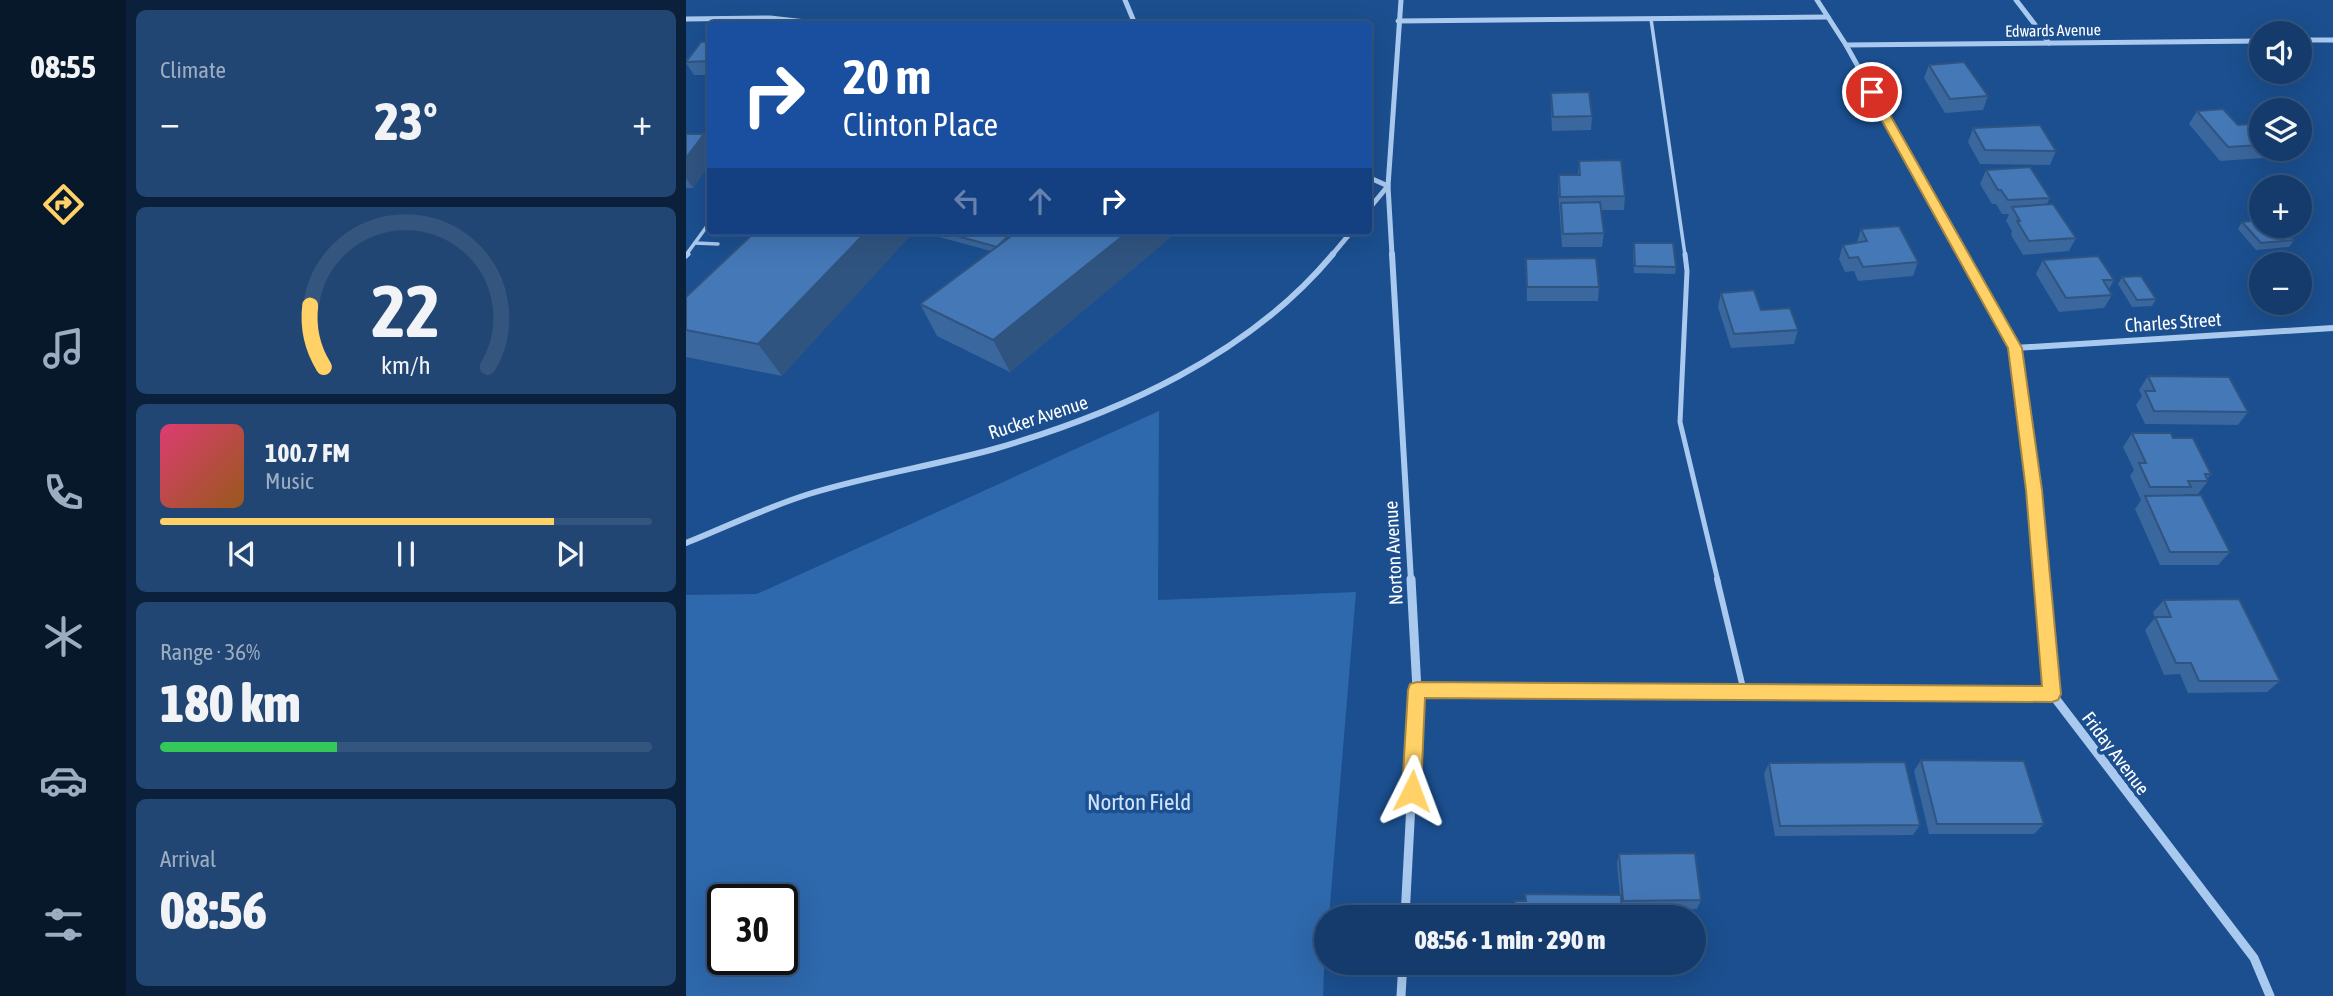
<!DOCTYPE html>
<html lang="en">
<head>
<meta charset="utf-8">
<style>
	:root { --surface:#143b6b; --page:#214673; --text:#f1f3f6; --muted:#9dadc1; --line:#33557e; --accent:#ffd166 }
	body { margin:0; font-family:"Asap Condensed",sans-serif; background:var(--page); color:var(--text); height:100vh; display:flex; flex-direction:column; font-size:26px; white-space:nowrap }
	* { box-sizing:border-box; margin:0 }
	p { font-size:23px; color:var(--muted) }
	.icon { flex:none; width:38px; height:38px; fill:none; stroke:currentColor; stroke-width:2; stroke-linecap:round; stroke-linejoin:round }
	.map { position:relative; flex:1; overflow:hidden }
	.panel { display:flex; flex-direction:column; gap:10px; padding:10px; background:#0b203b; width:560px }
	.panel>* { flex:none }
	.top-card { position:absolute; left:21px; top:21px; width:665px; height:214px; border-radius:7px; box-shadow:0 7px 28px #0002,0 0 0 2px var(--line); background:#1a4fa0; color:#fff; overflow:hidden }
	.buttons { position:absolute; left:1563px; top:21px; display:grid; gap:14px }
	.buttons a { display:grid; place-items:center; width:63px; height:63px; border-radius:50%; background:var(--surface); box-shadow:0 7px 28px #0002,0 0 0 2px var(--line); font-size:35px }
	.speed { position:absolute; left:21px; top:884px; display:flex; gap:14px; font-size:35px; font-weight:700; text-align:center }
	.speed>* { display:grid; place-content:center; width:91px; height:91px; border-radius:50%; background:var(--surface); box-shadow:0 7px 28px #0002,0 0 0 2px var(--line); line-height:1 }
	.speed .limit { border:4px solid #111; border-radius:10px; background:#fff; color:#111 }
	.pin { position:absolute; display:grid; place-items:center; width:60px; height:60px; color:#fff; margin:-30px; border:4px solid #fff; border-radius:50%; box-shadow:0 2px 7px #0007 }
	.me { position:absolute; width:77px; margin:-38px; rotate:3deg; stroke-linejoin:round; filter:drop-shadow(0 0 5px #0008) }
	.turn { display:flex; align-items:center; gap:24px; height:147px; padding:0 21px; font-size:32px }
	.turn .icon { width:91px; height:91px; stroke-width:2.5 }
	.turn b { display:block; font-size:49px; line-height:60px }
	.lanes { display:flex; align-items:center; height:66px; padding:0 21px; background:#0003; justify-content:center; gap:35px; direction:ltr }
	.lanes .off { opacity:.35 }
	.big { font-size:52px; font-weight:800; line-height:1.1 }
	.panel .widget { flex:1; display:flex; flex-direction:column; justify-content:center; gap:10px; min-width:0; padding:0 24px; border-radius:10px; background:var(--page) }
	.panel .dial { align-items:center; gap:0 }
	.dial svg { height:182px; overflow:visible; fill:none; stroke:var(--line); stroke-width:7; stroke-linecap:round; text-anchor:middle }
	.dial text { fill:var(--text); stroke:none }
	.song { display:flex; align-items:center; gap:21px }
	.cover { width:84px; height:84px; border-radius:10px; background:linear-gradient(135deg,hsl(340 70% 55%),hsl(30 70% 35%)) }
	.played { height:7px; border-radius:4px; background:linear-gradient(90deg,var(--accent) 80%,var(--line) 80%) }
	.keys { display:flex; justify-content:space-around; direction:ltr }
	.heat { display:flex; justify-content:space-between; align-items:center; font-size:38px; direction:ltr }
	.charge { height:10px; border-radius:5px; background:linear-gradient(90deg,#34c759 36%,var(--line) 0) }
	.trip { position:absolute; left:628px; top:905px; width:392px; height:70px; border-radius:35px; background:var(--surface); box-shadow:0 7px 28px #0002,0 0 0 2px var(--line); font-weight:800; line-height:70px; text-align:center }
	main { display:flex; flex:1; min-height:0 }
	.tab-bar { display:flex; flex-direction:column; width:126px; justify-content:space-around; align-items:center; background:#08182b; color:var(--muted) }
	.tab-bar .icon { width:49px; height:49px }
	.tab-bar .on { color:var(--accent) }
	.tab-bar b { font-size:32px; color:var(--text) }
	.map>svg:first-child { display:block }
	.green { fill:#2e69ad; fill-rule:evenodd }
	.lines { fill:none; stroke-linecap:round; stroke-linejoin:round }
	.lane-far2 { stroke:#a9c9ee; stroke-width:3.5 }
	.lane-far1 { stroke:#a9c9ee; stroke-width:5 }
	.lane { stroke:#a9c9ee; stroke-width:6 }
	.street-far2 { stroke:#a9c9ee; stroke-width:5 }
	.street-far1 { stroke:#a9c9ee; stroke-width:6 }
	.street { stroke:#a9c9ee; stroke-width:9 }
	.wall { fill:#3a679d }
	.shaded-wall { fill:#305480 }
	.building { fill:#4478b7; stroke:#305480; stroke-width:2 }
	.route { fill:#ffd166; stroke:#a68842; stroke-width:2 }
	.labels { text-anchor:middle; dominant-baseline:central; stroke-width:7; stroke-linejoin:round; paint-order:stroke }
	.far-street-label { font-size:16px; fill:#fff; stroke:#1b4f8f }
	.street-label { font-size:19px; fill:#fff; stroke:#1b4f8f }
	.near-park-label { font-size:23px; fill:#cfe3fa; stroke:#1b4f8f }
</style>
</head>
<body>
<main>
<nav class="tab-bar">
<b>08:55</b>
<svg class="icon on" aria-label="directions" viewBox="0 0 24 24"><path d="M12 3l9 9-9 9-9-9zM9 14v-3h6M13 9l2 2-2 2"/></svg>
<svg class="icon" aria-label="music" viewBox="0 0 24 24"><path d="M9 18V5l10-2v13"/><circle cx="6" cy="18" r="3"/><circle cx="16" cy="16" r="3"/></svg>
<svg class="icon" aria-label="phone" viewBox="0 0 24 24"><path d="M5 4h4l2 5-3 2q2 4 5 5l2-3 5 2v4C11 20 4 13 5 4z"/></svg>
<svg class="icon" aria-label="climate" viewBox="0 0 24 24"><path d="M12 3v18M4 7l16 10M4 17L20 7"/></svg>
<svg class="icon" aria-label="car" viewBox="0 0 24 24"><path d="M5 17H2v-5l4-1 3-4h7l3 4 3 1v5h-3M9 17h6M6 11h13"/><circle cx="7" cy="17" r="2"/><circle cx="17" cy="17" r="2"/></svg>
<svg class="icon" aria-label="filters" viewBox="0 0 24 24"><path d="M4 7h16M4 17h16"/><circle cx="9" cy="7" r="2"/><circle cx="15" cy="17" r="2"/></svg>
</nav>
<section class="panel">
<div class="widget"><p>Climate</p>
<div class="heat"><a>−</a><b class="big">23°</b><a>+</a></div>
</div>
<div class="widget dial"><svg viewBox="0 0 100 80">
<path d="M14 69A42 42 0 1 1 86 69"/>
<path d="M14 69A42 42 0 0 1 8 42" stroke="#ffd166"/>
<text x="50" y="56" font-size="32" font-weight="700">22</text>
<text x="50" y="72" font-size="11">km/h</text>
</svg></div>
<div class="widget">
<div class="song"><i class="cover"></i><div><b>100.7 FM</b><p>Music</p></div></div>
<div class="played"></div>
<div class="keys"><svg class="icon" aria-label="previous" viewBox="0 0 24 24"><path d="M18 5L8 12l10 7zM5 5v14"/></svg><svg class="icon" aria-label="pause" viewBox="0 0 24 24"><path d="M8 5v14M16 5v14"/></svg><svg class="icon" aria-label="next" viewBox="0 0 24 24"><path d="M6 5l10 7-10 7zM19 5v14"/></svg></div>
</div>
<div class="widget"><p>Range · 36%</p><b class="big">180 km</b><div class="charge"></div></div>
<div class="widget"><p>Arrival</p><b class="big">08:56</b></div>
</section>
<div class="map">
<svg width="1647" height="996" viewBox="0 0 1647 996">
	<rect width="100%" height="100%" fill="#1b4f8f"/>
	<path class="green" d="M 473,411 L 472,600 L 670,592 L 643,917 L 640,917 L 637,996 L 0,996 L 0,595 L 71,594 ZM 37,900 L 96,900 L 96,959 L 37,959 Z"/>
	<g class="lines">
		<g class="lane-far2">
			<path d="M 965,19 L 999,255"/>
			<path d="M 9,243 L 32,244"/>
			<path d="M 0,255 L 24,222"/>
		</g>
		<g class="lane-far1">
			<path d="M 999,254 L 1001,271 L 994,422 L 1032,581"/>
			<path d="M 0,256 L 2,254"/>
		</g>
		<path class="lane" d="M 1031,579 L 1058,692"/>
		<g class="street-far2">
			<path d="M 439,0 L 449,24"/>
			<path d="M 1131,0 L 1160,45 L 1277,255"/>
			<path d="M 1330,0 L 1363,43"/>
			<path d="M 0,19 L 84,18 L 138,24"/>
			<path d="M 712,21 L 1142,17"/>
			<path d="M 1614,40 L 1647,40"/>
			<path d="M 1160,45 L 1575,41"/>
			<path d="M 682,177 L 702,186"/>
			<path d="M 682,210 L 701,187"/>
			<path d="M 646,255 L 666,231"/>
			<path d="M 706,255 L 702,186 L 715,0"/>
		</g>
		<g class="street-far1">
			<path d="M 706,254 L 725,581"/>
			<path d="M 1276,254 L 1329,348 L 1348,490 L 1356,581"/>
			<path d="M 1329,348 L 1647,328"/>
			<path d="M 0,543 C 40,527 81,507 123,494 C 184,475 247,466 308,449 C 433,413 562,356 647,254"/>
		</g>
		<g class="street">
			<path d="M 1356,579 L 1366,694 L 1568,958 L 1584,996"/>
			<path d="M 731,690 L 1366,694"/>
			<path d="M 719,917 L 731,690 L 725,579"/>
			<path d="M 715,996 L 717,962"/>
		</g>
	</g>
	<g class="wall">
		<path d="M 24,42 L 24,75 L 8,75 L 0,63 L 0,60 Z"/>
		<path d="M 1243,65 L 1302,96 L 1297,110 L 1259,113 L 1238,78 Z"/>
		<path d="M 865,93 L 906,116 L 905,130 L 866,131 L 865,107 Z"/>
		<path d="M 1511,111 L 1575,133 L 1575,149 L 1583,149 L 1577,158 L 1534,161 L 1503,124 Z"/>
		<path d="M 1287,128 L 1370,151 L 1364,165 L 1294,164 L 1282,142 Z"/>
		<path d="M 0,134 L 18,134 L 24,144 L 24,163 L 7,188 L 0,188 Z"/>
		<path d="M 893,161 L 939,196 L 938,210 L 915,210 L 918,233 L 916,247 L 876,247 L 872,189 L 873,175 L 892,175 Z"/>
		<path d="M 1300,170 L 1364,198 L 1360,205 L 1390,238 L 1383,251 L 1337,255 L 1325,235 L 1326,231 L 1320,221 L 1323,214 L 1316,214 L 1310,204 L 1306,204 L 1294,184 Z"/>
		<path d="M 1556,222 L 1608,240 L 1603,247 L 1570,250 L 1552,229 Z"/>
		<path d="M 1175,229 L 1232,262 L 1227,276 L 1172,281 L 1168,271 L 1159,272 L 1153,259 L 1157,245 L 1171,242 Z"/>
		<path d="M 70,231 L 96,376 L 0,357 L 0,297 Z"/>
		<path d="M 244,231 L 492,231 L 324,372 L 251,336 L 234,304 L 305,251 L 246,235 Z"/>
		<path d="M 948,243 L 990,267 L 989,274 L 948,273 L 947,250 Z"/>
		<path d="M 840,259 L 913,287 L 912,301 L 841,301 Z"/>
		<path d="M 1357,260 L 1428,280 L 1423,289 L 1426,295 L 1418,308 L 1373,312 L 1350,274 Z"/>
		<path d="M 1436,277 L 1470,299 L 1466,306 L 1446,307 L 1432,284 Z"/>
		<path d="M 1035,293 L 1075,310 L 1112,330 L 1108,344 L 1045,348 L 1032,307 Z"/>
		<path d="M 1462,376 L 1562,412 L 1552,425 L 1459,424 L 1450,405 L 1456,396 L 1453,390 Z"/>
		<path d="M 1446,433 L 1487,438 L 1525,474 L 1521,479 L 1522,481 L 1512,494 L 1499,494 L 1498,495 L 1544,552 L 1532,565 L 1474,565 L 1449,509 L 1455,500 L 1444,476 L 1448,470 L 1437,447 Z"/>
		<path d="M 1478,600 L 1594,681 L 1581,692 L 1502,693 L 1494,674 L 1478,675 L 1459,630 L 1469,618 L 1467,612 Z"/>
		<path d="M 1235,760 L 1358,824 L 1348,834 L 1243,834 L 1228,771 Z"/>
		<path d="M 1083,763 L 1234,825 L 1227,835 L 1089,836 L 1078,774 Z"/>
		<path d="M 933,854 L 1015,900 L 1011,909 L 935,910 L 839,901 L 839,894 L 934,895 L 931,863 Z"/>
		<path d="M 828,962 L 938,962 L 936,970 L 841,969 L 841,963 Z"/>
	</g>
	<g class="shaded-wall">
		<path d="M 18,134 L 24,144 L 24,163 L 7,188 L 0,178 L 0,158 Z"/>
		<path d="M 181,231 L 229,231 L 96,376 L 72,344 Z"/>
		<path d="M 443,231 L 492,231 L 324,372 L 307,340 Z"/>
	</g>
	<g class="building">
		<path d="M 15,42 L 24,42 L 24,61 L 0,62 Z"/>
		<path d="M 1278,62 L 1302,96 L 1264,99 L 1243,65 Z"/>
		<path d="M 903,92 L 906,116 L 867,117 L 865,93 Z"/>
		<path d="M 1537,109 L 1552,125 L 1567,124 L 1575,133 L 1575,145 L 1542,147 L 1511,111 Z"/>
		<path d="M 1354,125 L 1370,151 L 1299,150 L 1287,128 Z"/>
		<path d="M 0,134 L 18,134 L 0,158 Z"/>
		<path d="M 935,160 L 939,196 L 874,197 L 873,175 L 894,175 L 893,161 Z"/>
		<path d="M 1344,167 L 1364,198 L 1322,200 L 1315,190 L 1312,190 L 1300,170 Z"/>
		<path d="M 914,202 L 918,233 L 877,234 L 875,203 Z"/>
		<path d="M 1367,204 L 1390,238 L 1343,241 L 1331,221 L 1334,221 L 1326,207 Z"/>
		<path d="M 1575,220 L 1575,226 L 1595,226 L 1608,240 L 1575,243 L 1556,222 Z"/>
		<path d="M 1213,226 L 1232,262 L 1177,267 L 1172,257 L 1163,258 L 1157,245 L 1181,241 L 1175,229 Z"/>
		<path d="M 70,231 L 181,231 L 72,344 L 0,330 L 0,297 Z"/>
		<path d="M 253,231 L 327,231 L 311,247 Z"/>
		<path d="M 332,231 L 443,231 L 307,340 L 234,304 Z"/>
		<path d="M 948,243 L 987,243 L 990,267 L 949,266 Z"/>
		<path d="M 1412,256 L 1428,280 L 1417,280 L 1426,295 L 1380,298 L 1357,260 Z"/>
		<path d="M 910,258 L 913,287 L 841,287 L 840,259 Z"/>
		<path d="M 1455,276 L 1470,299 L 1451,300 L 1436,277 Z"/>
		<path d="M 1068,290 L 1075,310 L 1104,308 L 1112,330 L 1048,334 L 1035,293 Z"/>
		<path d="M 1462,376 L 1543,377 L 1562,412 L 1468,411 L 1459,391 L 1469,391 Z"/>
		<path d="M 1446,433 L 1485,433 L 1487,438 L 1507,438 L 1525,474 L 1519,474 L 1522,481 L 1502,481 L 1505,487 L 1464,487 L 1453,463 L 1460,463 Z"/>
		<path d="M 1515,495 L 1544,552 L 1484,552 L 1459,496 Z"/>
		<path d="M 1553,599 L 1594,681 L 1513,681 L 1505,663 L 1490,663 L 1469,617 L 1485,617 L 1478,600 Z"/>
		<path d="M 1235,760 L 1338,761 L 1358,824 L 1251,824 Z"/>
		<path d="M 1219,762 L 1234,825 L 1094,826 L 1083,763 Z"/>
		<path d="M 1009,853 L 1015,900 L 937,901 L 933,854 Z"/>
		<path d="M 839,894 L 935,895 L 936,917 L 829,917 L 829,901 L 840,901 Z"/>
	</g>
	<path class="route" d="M 1186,88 L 1191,92 L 1336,348 L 1356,490 L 1375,694 L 1372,700 L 1366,702 L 739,698 L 735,791 L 733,797 L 726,800 L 719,797 L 716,791 L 722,690 L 724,684 L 731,682 L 1356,686 L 1340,490 L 1322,348 L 1180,92 Z"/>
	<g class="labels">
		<g class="far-street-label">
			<text transform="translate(1367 30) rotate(-1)">Edwards Avenue</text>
		</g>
		<g class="street-label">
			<text transform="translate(1487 322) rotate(-4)">Charles Street</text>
			<text transform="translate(352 417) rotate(-18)">Rucker Avenue</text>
			<text transform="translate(707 553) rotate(-93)">Norton Avenue</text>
			<text transform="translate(1430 753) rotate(53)">Friday Avenue</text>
		</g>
		<g class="near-park-label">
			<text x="453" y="802">Norton Field</text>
		</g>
	</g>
</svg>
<div class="buttons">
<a><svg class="icon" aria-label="sound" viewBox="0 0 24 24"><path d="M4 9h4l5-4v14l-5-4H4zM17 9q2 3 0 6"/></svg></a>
<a><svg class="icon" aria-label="layers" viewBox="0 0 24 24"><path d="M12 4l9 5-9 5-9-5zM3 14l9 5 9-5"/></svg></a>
<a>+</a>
<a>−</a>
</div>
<div class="speed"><div class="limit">30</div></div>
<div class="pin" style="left:1186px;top:92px;background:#d93025"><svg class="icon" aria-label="arrive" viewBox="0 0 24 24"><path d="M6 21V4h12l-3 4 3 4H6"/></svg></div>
<svg class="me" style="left:726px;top:791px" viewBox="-20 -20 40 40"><path d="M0-17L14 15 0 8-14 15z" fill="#ffd166" stroke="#fff" stroke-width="4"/></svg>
<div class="trip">08:56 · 1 min · 290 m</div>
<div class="top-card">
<div class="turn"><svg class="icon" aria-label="right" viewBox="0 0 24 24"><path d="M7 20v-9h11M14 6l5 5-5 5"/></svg><div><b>20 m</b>Clinton Place</div></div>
<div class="lanes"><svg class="icon off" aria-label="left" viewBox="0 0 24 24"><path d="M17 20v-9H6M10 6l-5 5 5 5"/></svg><svg class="icon off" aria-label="ahead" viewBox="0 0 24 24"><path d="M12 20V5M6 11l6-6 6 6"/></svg><svg class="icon" aria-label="right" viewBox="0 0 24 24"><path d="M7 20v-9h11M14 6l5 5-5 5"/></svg></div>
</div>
</div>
</main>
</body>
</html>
